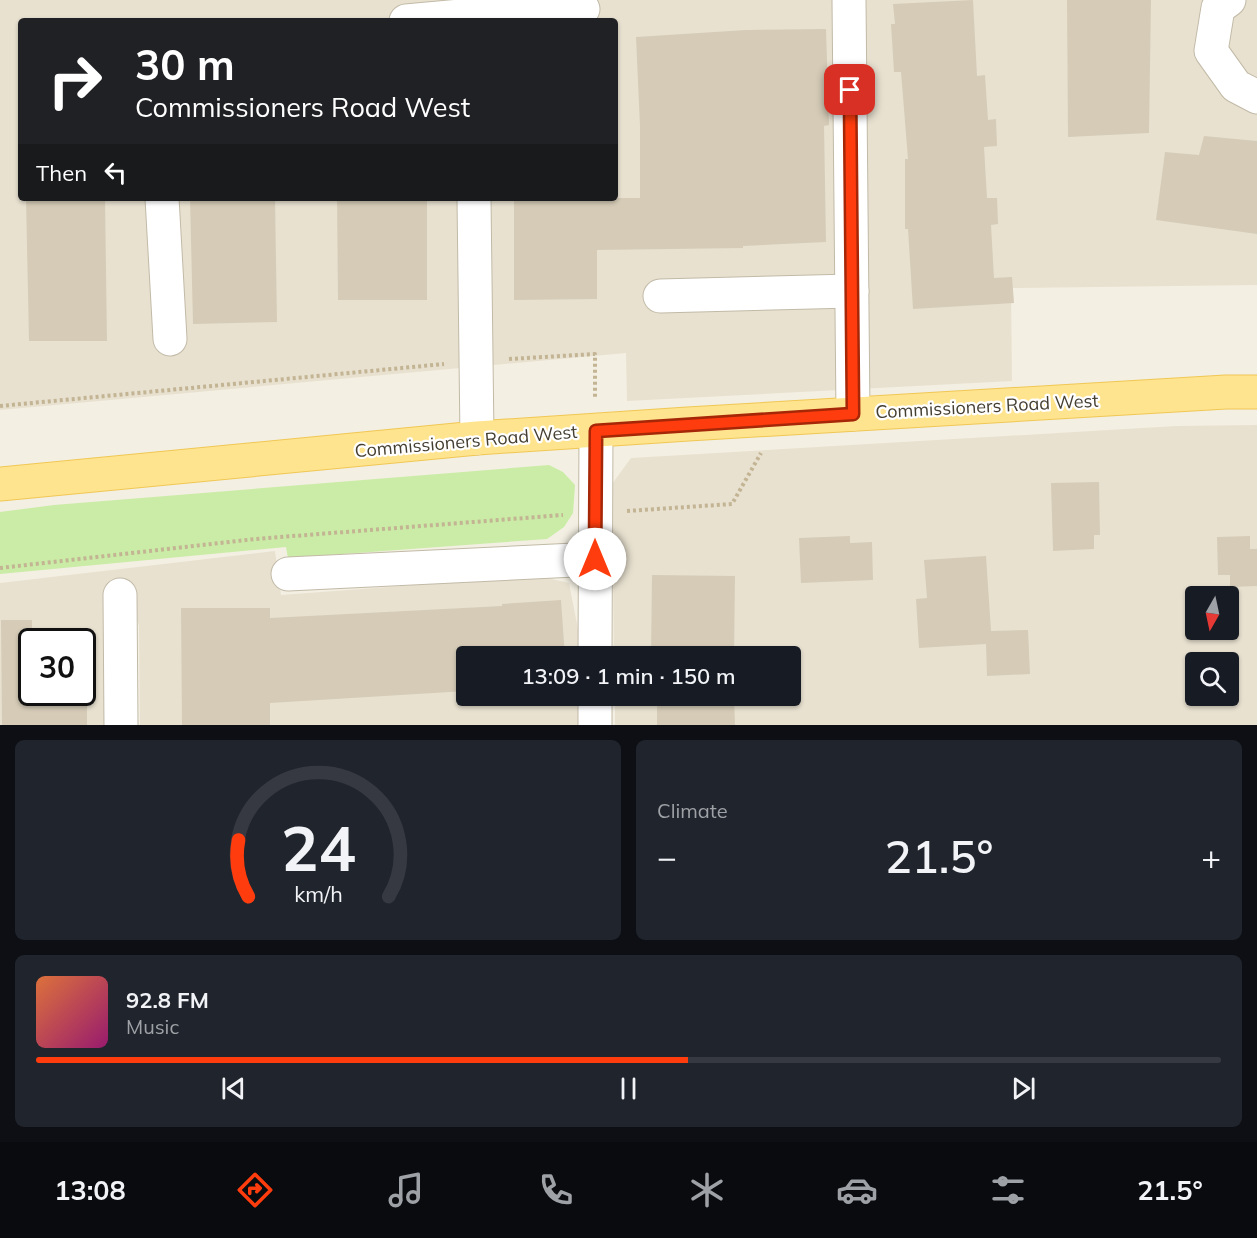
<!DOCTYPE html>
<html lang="en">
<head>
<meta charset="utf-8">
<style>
	:root { --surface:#171b24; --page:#20242c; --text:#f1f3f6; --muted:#9ea1a6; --line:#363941; --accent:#ff3c0d }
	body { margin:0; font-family:Mulish,sans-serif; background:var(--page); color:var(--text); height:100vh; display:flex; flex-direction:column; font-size:22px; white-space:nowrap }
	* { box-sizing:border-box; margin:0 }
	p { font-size:20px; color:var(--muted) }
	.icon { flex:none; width:33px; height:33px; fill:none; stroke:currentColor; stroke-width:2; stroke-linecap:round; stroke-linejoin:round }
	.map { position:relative; height:725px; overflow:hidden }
	.details { display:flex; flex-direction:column; gap:15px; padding:15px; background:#0d0f14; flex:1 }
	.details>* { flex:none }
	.guide { position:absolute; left:18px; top:18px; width:600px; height:183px; border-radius:6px; box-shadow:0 2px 4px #0004; background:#202124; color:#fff; overflow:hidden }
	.needle { width:39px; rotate:189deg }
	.buttons { position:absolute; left:1185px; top:586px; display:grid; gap:12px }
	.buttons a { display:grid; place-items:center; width:54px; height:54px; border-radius:6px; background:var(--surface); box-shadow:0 2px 4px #0004; font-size:30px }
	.speed { position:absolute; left:18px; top:628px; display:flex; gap:12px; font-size:30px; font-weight:700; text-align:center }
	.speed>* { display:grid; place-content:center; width:78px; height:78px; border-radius:50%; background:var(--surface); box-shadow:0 2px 4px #0004; line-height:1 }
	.speed .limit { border:3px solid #111; border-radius:9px; background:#fff; color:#111 }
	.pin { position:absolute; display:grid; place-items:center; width:51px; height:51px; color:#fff; margin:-26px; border-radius:12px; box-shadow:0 3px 9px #0006 }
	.me { position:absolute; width:66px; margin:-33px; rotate:0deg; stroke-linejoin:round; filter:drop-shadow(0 0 4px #0008) }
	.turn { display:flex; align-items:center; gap:21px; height:126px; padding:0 18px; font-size:27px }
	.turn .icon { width:78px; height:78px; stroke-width:2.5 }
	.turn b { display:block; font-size:42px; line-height:51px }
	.then { display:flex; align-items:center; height:57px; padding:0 18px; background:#0003; gap:12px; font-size:22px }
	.big { font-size:45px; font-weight:600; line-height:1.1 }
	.details .widget { flex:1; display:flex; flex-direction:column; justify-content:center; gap:9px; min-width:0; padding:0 21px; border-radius:9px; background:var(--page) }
	.details .dial { align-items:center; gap:0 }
	.dial svg { height:156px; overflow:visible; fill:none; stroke:var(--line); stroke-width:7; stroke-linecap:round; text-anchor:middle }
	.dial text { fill:var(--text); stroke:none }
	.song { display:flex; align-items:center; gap:18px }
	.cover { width:72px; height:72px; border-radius:9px; background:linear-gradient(135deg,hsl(20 70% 55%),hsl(320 70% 35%)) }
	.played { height:6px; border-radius:3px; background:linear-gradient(90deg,var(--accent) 55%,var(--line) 55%) }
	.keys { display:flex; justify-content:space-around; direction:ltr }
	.heat { display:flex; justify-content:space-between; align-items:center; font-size:33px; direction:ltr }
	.details .tiles { flex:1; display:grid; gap:15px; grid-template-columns:1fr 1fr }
	.widget:last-child { grid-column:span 2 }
	.trip { position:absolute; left:456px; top:646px; width:345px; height:60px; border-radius:6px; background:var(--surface); box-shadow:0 2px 4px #0004; font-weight:600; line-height:60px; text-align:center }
	.tab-bar { display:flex; height:96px; justify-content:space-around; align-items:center; background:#090b0e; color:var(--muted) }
	.tab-bar .icon { width:42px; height:42px }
	.tab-bar .on { color:var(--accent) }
	.tab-bar b { font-size:27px; color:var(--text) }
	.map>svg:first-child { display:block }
	.residential { fill:#e8e1d0; fill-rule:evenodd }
	.green { fill:#caeca6 }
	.building { fill:#d5cbb7 }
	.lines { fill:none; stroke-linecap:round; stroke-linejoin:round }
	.minor-casing { stroke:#c2baa7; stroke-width:35 }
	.major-casing { stroke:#f0c754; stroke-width:35 }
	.path { stroke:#c3b494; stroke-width:4; stroke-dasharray:3 3; stroke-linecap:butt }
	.minor { stroke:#fff; stroke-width:33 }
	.major { stroke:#ffe48f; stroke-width:33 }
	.route-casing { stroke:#a62708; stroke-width:15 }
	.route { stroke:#ff3c0d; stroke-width:10 }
	.labels { text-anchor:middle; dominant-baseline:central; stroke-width:4.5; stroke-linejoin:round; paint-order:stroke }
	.street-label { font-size:18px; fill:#453f32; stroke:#fff }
</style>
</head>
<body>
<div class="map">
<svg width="1257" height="725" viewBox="0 0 1257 725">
	<rect width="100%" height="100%" fill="#f3efe2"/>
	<g class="residential">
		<path d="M 0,0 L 1257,0 L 1257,285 L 1011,288 L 1012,381 L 627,401 L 626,353 L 0,410 ZM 21,21 L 615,21 L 615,198 L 21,198 Z"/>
		<path d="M 1257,425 L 1257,725 L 615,725 L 615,696 L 790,696 L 790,657 L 614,657 L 612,484 L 631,458 L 1176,426 ZM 1196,597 L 1228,597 L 1228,630 L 1196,630 ZM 1196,663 L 1228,663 L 1228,696 L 1196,696 Z"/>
		<path d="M 275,551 L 281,595 L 538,576 L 569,583 L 578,629 L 579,657 L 466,657 L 466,696 L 580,696 L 580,725 L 140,725 L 139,626 L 135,611 L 106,587 L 107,725 L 0,725 L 0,583 ZM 32,642 L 82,642 L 82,693 L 32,693 Z"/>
	</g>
	<path class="green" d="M 549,465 L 563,472 L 575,485 L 573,513 L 564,527 L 547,539 L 288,558 L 286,547 L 0,574 L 0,512 L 54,505 Z"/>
	<g class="building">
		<path d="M 973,0 L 977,76 L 985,75 L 988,120 L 996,119 L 997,146 L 984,147 L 987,198 L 997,198 L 998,224 L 991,225 L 994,278 L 1012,277 L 1014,303 L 913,309 L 908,229 L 905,229 L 905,159 L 908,159 L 901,72 L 894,72 L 891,24 L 895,24 L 893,4 Z"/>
		<path d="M 1067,0 L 1151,0 L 1149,133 L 1068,137 Z"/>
		<path d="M 826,29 L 829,125 L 824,126 L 826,242 L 743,246 L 743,248 L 597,250 L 597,299 L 514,300 L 514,198 L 640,198 L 640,126 L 636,37 L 746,30 Z"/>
		<path d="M 1204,136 L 1257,141 L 1257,234 L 1156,220 L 1165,152 L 1199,155 Z"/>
		<path d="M 26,198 L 105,198 L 107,341 L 29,341 Z"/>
		<path d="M 190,198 L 275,198 L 277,322 L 193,324 Z"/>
		<path d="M 337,198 L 427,198 L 427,300 L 338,300 Z"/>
		<path d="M 1099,482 L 1100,535 L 1094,535 L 1094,549 L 1053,551 L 1051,483 Z"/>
		<path d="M 850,536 L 850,543 L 872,542 L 873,580 L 801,583 L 799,538 Z"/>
		<path d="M 1250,536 L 1250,549 L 1257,549 L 1257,586 L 1230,587 L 1230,575 L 1218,575 L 1217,537 Z"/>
		<path d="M 986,556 L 991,631 L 1028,630 L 1030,674 L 987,676 L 986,644 L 919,648 L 916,599 L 927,598 L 924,560 Z"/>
		<path d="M 652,575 L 735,576 L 734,657 L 651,657 Z"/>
		<path d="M 561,600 L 565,657 L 466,657 L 466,691 L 270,703 L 270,725 L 182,725 L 181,608 L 270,608 L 270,618 L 502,606 L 502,604 Z"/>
		<path d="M 1,620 L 32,620 L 32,693 L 87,693 L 87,725 L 2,725 Z"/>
		<path d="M 657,696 L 734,696 L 735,725 L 657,725 Z"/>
	</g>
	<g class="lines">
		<defs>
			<g id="minor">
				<path d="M 849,0 L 853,414"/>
				<path d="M 1229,0 L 1218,8 L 1211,51 L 1236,86 L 1257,97"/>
				<path d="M 406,21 L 471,15 L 583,9"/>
				<path d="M 162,198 L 170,339"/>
				<path d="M 474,198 L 477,438"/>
				<path d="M 660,296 L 852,291"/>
				<path d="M 288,574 L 595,559"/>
				<path d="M 120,595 L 121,725"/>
				<path d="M 595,657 L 596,431"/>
				<path d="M 595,725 L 595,696"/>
			</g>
			<path id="major" d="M 0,484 L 477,438 L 688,424 L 1226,392 L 1257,392"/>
		</defs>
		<use href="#minor" class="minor-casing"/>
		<use href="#major" class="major-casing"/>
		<g class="path">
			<path d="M 509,359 L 595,354 L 595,398"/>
			<path d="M 0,406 L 444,364"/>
			<path d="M 627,511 L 732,504 L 761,453"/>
			<path d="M 0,568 L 255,539 L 563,515"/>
		</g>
		<use href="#minor" class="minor"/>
		<use href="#major" class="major"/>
	</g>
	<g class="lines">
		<defs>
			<path id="route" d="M 595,559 L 596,431 L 853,414 L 850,90"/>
		</defs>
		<use href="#route" class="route-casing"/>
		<use href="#route" class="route"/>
	</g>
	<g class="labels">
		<g class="street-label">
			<text transform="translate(987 406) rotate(-3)">Commissioners Road West</text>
			<text transform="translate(466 441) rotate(-5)">Commissioners Road West</text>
		</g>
	</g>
</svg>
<div class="buttons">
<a><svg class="needle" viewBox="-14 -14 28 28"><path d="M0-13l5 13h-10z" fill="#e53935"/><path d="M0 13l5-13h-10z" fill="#9ea1a6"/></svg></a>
<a><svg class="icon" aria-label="search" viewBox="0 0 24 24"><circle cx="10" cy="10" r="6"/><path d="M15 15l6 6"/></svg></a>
</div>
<div class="speed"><div class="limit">30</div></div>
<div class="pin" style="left:850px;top:90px;background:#d93025"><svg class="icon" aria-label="arrive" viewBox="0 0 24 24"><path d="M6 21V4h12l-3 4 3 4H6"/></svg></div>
<svg class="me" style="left:595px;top:559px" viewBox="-20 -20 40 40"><circle r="19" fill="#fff"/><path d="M0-13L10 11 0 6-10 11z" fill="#ff3c0d"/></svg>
<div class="trip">13:09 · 1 min · 150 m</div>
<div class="guide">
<div class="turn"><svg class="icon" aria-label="right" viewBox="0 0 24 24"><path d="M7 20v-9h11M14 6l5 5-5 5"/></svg><div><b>30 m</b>Commissioners Road West</div></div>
<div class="then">Then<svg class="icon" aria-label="left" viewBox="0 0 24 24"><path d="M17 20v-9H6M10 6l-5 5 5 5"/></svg></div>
</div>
</div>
<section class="details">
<div class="tiles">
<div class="widget dial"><svg viewBox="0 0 100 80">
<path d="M14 69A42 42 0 1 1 86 69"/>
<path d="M14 69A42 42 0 0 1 9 40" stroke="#ff3c0d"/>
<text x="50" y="56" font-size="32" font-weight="700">24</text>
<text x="50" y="72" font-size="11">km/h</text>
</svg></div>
<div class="widget"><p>Climate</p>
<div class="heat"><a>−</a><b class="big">21.5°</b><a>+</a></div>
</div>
<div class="widget">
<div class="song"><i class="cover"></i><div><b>92.8 FM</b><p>Music</p></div></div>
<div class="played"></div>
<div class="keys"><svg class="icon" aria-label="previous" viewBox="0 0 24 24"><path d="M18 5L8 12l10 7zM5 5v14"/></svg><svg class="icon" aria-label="pause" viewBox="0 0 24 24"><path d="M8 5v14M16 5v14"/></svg><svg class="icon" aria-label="next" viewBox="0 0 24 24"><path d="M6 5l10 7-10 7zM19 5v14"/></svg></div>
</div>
</div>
</section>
<nav class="tab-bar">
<b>13:08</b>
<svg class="icon on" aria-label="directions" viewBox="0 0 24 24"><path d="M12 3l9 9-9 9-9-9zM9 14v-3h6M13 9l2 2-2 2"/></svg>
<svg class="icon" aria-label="music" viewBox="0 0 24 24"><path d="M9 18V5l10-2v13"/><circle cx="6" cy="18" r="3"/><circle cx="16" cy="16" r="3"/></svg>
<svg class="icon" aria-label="phone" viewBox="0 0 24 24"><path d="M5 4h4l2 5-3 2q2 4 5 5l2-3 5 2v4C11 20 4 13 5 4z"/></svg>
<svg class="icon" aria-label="climate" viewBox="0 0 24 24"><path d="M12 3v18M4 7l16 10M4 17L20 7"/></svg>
<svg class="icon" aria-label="car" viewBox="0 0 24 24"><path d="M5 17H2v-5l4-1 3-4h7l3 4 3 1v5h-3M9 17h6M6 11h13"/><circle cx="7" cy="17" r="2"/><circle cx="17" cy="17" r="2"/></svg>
<svg class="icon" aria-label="filters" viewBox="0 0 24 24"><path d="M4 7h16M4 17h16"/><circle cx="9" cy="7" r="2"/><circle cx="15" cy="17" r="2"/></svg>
<b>21.5°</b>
</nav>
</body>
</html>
